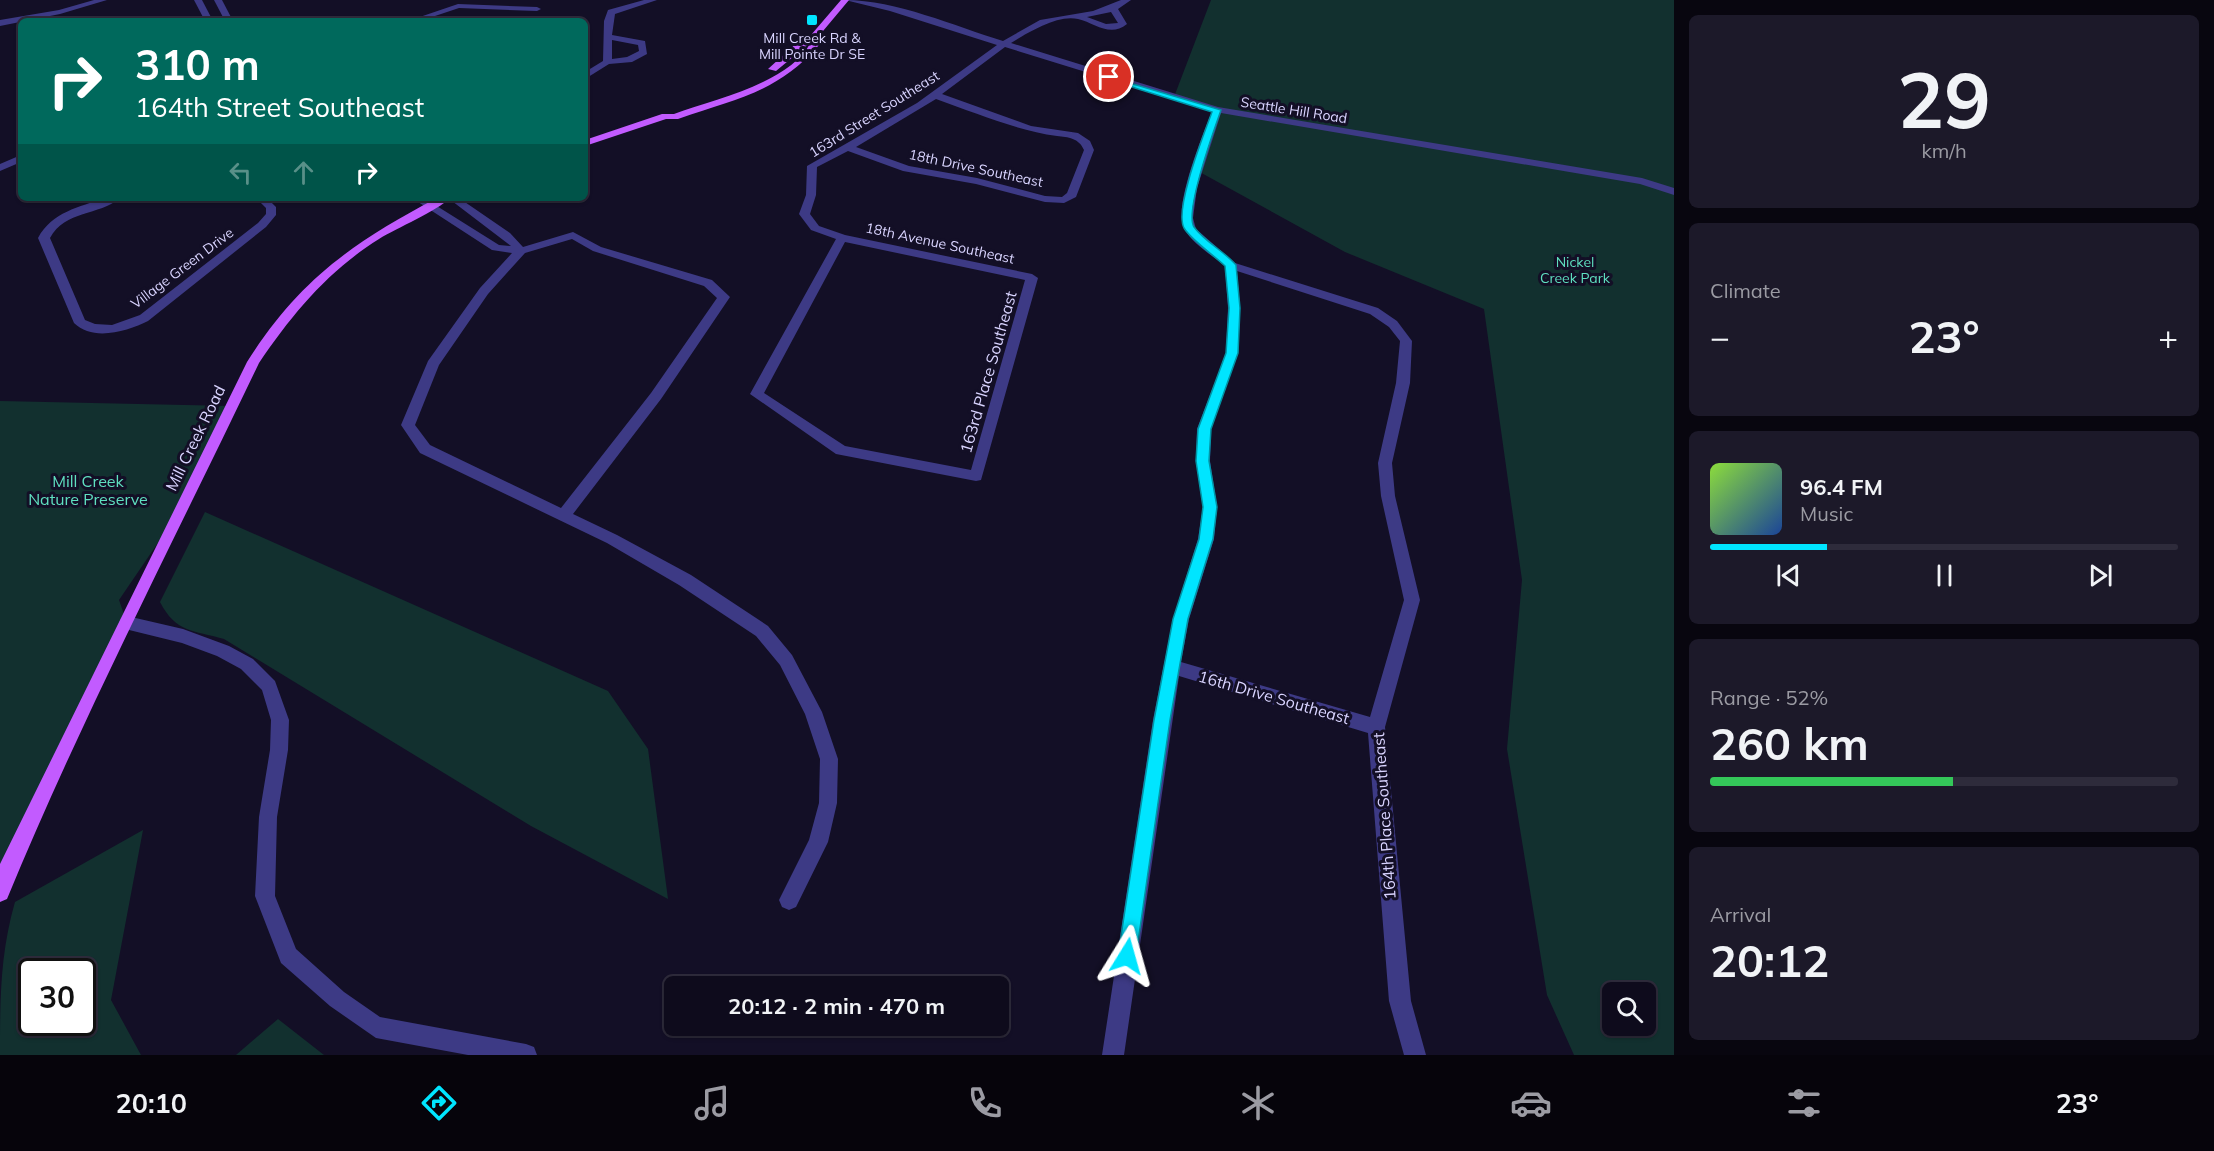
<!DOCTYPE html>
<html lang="en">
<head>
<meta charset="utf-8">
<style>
	:root { --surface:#0e0b1c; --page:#1c1929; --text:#f1f3f6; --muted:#9b9ba3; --line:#2e2b3b; --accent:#00e5ff }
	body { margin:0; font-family:Mulish,sans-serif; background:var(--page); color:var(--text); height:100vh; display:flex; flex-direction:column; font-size:22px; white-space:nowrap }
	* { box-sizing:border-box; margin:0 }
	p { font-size:20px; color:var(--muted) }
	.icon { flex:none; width:33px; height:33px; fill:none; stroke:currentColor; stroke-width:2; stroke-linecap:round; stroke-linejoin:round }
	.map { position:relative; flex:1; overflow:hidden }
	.sheet { display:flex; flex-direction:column; gap:15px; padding:15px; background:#08060f; width:540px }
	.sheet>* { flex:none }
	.guide { position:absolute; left:18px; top:18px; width:570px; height:183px; border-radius:9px; box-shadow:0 2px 4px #0004,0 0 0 2px var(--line); background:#00695c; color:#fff; overflow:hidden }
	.tools { position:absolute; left:1602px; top:982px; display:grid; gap:12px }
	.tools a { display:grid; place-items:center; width:54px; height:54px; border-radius:9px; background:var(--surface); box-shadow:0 2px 4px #0004,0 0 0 2px var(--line); font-size:30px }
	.speed { position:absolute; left:18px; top:958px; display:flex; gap:12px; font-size:30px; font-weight:700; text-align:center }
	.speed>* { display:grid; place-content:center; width:78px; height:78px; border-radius:50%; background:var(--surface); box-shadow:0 2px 4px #0004,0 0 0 2px var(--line); line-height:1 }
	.speed .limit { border:3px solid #111; border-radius:9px; background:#fff; color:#111 }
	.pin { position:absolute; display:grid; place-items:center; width:51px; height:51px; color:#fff; margin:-26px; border:3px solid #fff; border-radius:50%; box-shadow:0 2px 6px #0007 }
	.me { position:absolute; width:66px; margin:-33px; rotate:8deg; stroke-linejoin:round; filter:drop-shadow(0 0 4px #0008) }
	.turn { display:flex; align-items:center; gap:21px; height:126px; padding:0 18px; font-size:27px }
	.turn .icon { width:78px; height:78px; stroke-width:2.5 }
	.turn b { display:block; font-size:42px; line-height:51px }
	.lanes { display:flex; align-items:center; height:57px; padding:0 18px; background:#0003; justify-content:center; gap:30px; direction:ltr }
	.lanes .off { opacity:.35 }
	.big { font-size:45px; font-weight:700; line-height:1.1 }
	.sheet .widget { flex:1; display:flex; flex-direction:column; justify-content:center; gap:9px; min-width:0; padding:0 21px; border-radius:9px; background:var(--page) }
	.sheet .dial { align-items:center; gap:0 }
	.dial b { font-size:78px; line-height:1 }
	.song { display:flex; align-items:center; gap:18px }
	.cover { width:72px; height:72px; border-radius:9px; background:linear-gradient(135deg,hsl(90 70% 55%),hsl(220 70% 35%)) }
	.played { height:6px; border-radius:3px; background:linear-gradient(90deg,var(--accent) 25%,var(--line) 25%) }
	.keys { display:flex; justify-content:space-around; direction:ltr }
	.heat { display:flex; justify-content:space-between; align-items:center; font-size:33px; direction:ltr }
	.charge { height:9px; border-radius:4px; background:linear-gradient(90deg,#34c759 52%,var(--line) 0) }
	.trip { position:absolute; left:664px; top:976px; width:345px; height:60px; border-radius:9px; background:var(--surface); box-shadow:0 2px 4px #0004,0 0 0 2px var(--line); font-weight:700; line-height:60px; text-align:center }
	.tab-bar { display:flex; height:96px; justify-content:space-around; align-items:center; background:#06040b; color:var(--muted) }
	.tab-bar .icon { width:42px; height:42px }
	.tab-bar .on { color:var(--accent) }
	.tab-bar b { font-size:27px; color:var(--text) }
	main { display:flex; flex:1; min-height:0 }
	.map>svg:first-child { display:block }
	.green { fill:#12302f; fill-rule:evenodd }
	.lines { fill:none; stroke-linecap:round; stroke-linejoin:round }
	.minor { fill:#3d3a85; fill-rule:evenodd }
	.major { fill:#c25bff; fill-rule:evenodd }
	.route { fill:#00e5ff; stroke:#0095a6; stroke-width:1.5 }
	.poi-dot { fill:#00e5ff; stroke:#130f26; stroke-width:2 }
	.labels { text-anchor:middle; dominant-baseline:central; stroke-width:6; stroke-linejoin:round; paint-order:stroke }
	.far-poi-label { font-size:14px; fill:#d9d4ff; stroke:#130f26 }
	.far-street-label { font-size:14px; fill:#d9d4ff; stroke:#130f26 }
	.far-park-label { font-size:14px; fill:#5fe0c0; stroke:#130f26 }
	.street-label { font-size:16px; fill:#d9d4ff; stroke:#130f26 }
	.park-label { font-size:16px; fill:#5fe0c0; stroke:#130f26 }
</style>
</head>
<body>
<main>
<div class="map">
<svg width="1674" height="1055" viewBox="0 0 1674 1055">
	<rect width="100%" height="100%" fill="#130f26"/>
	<g class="green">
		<path d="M 1211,0 L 1674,0 L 1674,1055 L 1574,1055 L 1547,995 L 1507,749 L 1522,580 L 1484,309 L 1345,252 L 1196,170 L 1217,111 L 1174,97 ZM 1612,993 L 1646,993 L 1646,1026 L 1612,1026 Z"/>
		<path d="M 0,401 L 231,406 L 185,503 L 119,600 L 127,623 L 0,892 Z"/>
		<path d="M 205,512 L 608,691 L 648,749 L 668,899 L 531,826 L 224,639 C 193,630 176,633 160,602 Z"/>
		<path d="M 143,830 L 111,1000 L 141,1055 L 0,1055 C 0,1000 0,954 15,902 ZM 32,972 L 82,972 L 82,1023 L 32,1023 Z"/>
		<path d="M 278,1019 L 324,1055 L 326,1055 L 236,1055 Z"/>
	</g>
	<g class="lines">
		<g class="minor">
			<path d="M 94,0 L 107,0 L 60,14 L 0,26 L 0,20 L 59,10 Z"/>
			<path d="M 194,0 L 202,0 L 213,21 L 205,21 Z"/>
			<path d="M 214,0 L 222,0 L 233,21 L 225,21 Z"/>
			<path d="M 644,0 L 657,0 L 615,14 L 612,35 L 645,41 L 647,54 L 632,62 L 609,64 L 585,79 L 585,72 L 603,61 L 604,21 L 608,10 ZM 612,40 L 638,45 L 639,51 L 627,57 L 612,59 Z"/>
			<path d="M 845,0 C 896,0 954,26 1003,41 L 1040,20 L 1093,11 L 1121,0 L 1131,0 L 1118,9 L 1127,24 C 1110,38 1095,23 1078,19 C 1058,14 1027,33 1011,43 L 1218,107 L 1642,178 L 1674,188 L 1674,195 L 1640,184 L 1221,113 L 1197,188 L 1193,218 L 1196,229 L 1235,263 L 1378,308 L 1397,321 L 1412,341 L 1410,383 L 1392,463 L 1395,496 L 1420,600 L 1385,727 L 1411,1001 L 1426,1055 L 1404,1055 L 1389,1001 L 1368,733 L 1179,676 L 1124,1055 L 1102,1055 L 1153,720 L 1173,619 L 1198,539 L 1203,507 L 1196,461 L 1197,429 L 1226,353 L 1228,308 L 1225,266 C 1212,255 1192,244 1184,228 C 1173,206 1203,135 1212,111 L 1005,47 L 942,94 L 1031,126 L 1078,133 L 1090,141 L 1094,150 L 1076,197 L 1064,203 L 1045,202 L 976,184 L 903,171 L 848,151 L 817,167 L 816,195 L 810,214 L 819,226 L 845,235 L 1032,274 L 1038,278 L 981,480 L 976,481 L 836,454 L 750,394 L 836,239 L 811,230 L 799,214 L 806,195 L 807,166 L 917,103 L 997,45 L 890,11 ZM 1111,12 L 1118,23 L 1106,24 L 1087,17 ZM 936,99 C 976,113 1015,130 1057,136 C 1068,137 1079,138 1084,150 L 1067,193 L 1062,197 L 1045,196 L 977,178 L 909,166 L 856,147 ZM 845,242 L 1025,280 L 971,470 L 845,446 L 764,393 ZM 1237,271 L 1370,314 L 1389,327 L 1400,341 L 1396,383 L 1378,463 L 1381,496 L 1404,600 L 1370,717 L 1181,662 L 1189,619 L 1214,539 L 1217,507 L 1210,461 L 1211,429 L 1238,353 L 1240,308 Z"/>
			<path d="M 458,4 L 537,7 L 541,9 L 537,11 L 459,8 L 420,21 L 408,21 Z"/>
			<path d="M 21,56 L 21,76 L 16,73 L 17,59 Z"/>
			<path d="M 21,155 L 21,162 L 0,171 L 0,164 Z"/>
			<path d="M 105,198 L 120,198 C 99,216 65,210 50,238 L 85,320 L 95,324 L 112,325 L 140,315 L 258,223 L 266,214 L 266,208 L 256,198 L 267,198 L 276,207 L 276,215 L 266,227 L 148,321 C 128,331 93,342 74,323 L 38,238 C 52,212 79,207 105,198 Z"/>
			<path d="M 412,198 L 424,198 L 499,245 L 511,246 L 448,198 L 459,198 L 510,233 L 523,247 L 573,232 L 601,247 L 712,280 L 730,297 L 661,399 L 573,514 L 617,535 L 691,575 L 768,626 L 792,655 L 822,712 L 838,759 L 837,803 L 828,842 L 796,907 L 789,910 L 782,907 L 779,900 L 809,840 L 819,803 L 820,759 L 805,714 L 780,665 L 756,636 L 679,585 L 607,543 L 420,453 L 401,425 L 428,361 L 480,288 L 512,253 L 492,250 ZM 572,239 L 593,251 L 704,286 L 717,298 L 651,393 L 561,508 L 430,445 L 415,425 L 439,365 L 488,294 L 525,253 Z"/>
			<path d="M 127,616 L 183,629 L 229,646 L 253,659 L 275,681 L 289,720 L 288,750 L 277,817 L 275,896 L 296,949 L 344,992 L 380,1017 L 526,1044 L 534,1047 L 537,1055 L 468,1055 L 376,1038 L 330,1006 L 281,963 L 255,896 L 259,817 L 270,750 L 271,720 L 262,690 L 241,669 L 217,656 L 182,643 L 121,628 L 119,623 L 121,618 Z"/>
		</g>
		<g class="major">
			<path d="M 841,0 L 849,0 L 818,37 L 819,45 C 776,94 736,98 678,119 L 666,119 L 585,146 L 585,140 L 662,114 L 674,114 C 716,99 790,83 811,42 L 776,71 L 768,69 L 800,40 L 811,35 Z"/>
			<path d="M 437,198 L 450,198 C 437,211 397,228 379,239 C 328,271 293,313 259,363 C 174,541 82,717 7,899 L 0,902 L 0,864 L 247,362 C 298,281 353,242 437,198 Z"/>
		</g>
	</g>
	<path class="route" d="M 1106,76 L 1221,110 C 1214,130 1184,212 1194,227 C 1205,242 1224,251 1236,265 L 1240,308 L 1238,353 L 1211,429 L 1209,461 L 1217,507 L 1213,539 L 1188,619 L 1170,720 L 1136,956 L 1134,963 L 1127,965 L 1120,963 L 1118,956 L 1154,720 L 1173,619 L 1199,539 L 1203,507 L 1196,461 L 1198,429 L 1226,353 L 1229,308 L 1225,266 C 1215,256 1191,240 1184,228 C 1174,209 1204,134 1212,112 L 1106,79 Z"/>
	<rect class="poi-dot" x="806" y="14" width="12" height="12" rx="3"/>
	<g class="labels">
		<g class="far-poi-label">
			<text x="812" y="38">Mill Creek Rd &amp;<tspan x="812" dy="16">Mill Pointe Dr SE</tspan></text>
		</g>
		<g class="far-street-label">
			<text transform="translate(1294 110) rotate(9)">Seattle Hill Road</text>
			<text transform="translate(874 114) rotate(-32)">163rd Street Southeast</text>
			<text transform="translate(976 168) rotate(12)">18th Drive Southeast</text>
			<text transform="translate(940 243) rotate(12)">18th Avenue Southeast</text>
			<text transform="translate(182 268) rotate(-37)">Village Green Drive</text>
		</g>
		<g class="far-park-label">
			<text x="1575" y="262">Nickel<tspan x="1575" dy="16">Creek Park</tspan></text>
		</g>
		<g class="street-label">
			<text transform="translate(988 372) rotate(-74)">163rd Place Southeast</text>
			<text transform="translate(195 438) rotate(-64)">Mill Creek Road</text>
			<text transform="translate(1274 697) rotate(16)">16th Drive Southeast</text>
			<text transform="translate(1384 816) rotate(-94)">164th Place Southeast</text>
		</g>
		<g class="park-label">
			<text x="88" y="481">Mill Creek<tspan x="88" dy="18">Nature Preserve</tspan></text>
		</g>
	</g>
</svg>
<div class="tools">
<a><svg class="icon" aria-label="search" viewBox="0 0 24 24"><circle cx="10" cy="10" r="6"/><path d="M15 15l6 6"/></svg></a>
</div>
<div class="speed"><div class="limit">30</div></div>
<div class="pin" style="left:1109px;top:77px;background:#d93025"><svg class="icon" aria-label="arrive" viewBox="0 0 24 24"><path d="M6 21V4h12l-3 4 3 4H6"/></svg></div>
<svg class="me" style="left:1127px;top:956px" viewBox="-20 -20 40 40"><path d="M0-17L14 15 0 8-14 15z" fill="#00e5ff" stroke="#fff" stroke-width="4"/></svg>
<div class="trip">20:12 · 2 min · 470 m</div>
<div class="guide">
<div class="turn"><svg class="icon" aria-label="right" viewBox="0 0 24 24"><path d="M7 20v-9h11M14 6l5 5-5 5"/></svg><div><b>310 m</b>164th Street Southeast</div></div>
<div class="lanes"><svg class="icon off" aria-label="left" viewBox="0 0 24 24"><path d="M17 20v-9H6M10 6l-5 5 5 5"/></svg><svg class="icon off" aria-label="ahead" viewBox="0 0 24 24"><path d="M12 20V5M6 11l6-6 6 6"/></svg><svg class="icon" aria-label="right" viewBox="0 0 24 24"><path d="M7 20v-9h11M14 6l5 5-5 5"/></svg></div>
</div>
</div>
<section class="sheet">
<div class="widget dial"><b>29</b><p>km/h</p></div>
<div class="widget"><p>Climate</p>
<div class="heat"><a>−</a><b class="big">23°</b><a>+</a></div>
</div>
<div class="widget">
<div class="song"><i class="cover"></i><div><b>96.4 FM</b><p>Music</p></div></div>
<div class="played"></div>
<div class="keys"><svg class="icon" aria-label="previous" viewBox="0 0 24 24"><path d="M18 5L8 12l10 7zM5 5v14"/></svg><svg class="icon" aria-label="pause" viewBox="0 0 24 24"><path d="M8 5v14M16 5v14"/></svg><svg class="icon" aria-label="next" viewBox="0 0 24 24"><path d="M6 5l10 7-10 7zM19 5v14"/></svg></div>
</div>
<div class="widget"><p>Range · 52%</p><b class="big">260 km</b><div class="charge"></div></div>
<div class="widget"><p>Arrival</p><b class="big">20:12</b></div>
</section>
</main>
<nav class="tab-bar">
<b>20:10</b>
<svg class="icon on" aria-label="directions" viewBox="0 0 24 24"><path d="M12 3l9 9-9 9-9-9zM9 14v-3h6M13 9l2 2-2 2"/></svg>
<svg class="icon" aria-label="music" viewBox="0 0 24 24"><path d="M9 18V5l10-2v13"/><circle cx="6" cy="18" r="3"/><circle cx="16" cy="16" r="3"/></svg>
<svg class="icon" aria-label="phone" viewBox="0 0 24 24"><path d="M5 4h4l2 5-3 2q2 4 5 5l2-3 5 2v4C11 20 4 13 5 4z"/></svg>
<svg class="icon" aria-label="climate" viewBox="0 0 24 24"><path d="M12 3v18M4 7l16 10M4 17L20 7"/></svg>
<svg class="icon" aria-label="car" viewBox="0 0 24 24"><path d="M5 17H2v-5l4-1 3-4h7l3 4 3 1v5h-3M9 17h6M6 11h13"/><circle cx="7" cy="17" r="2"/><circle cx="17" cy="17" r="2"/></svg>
<svg class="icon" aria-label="filters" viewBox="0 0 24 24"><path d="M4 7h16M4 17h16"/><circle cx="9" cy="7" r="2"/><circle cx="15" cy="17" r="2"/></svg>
<b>23°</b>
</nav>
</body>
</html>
